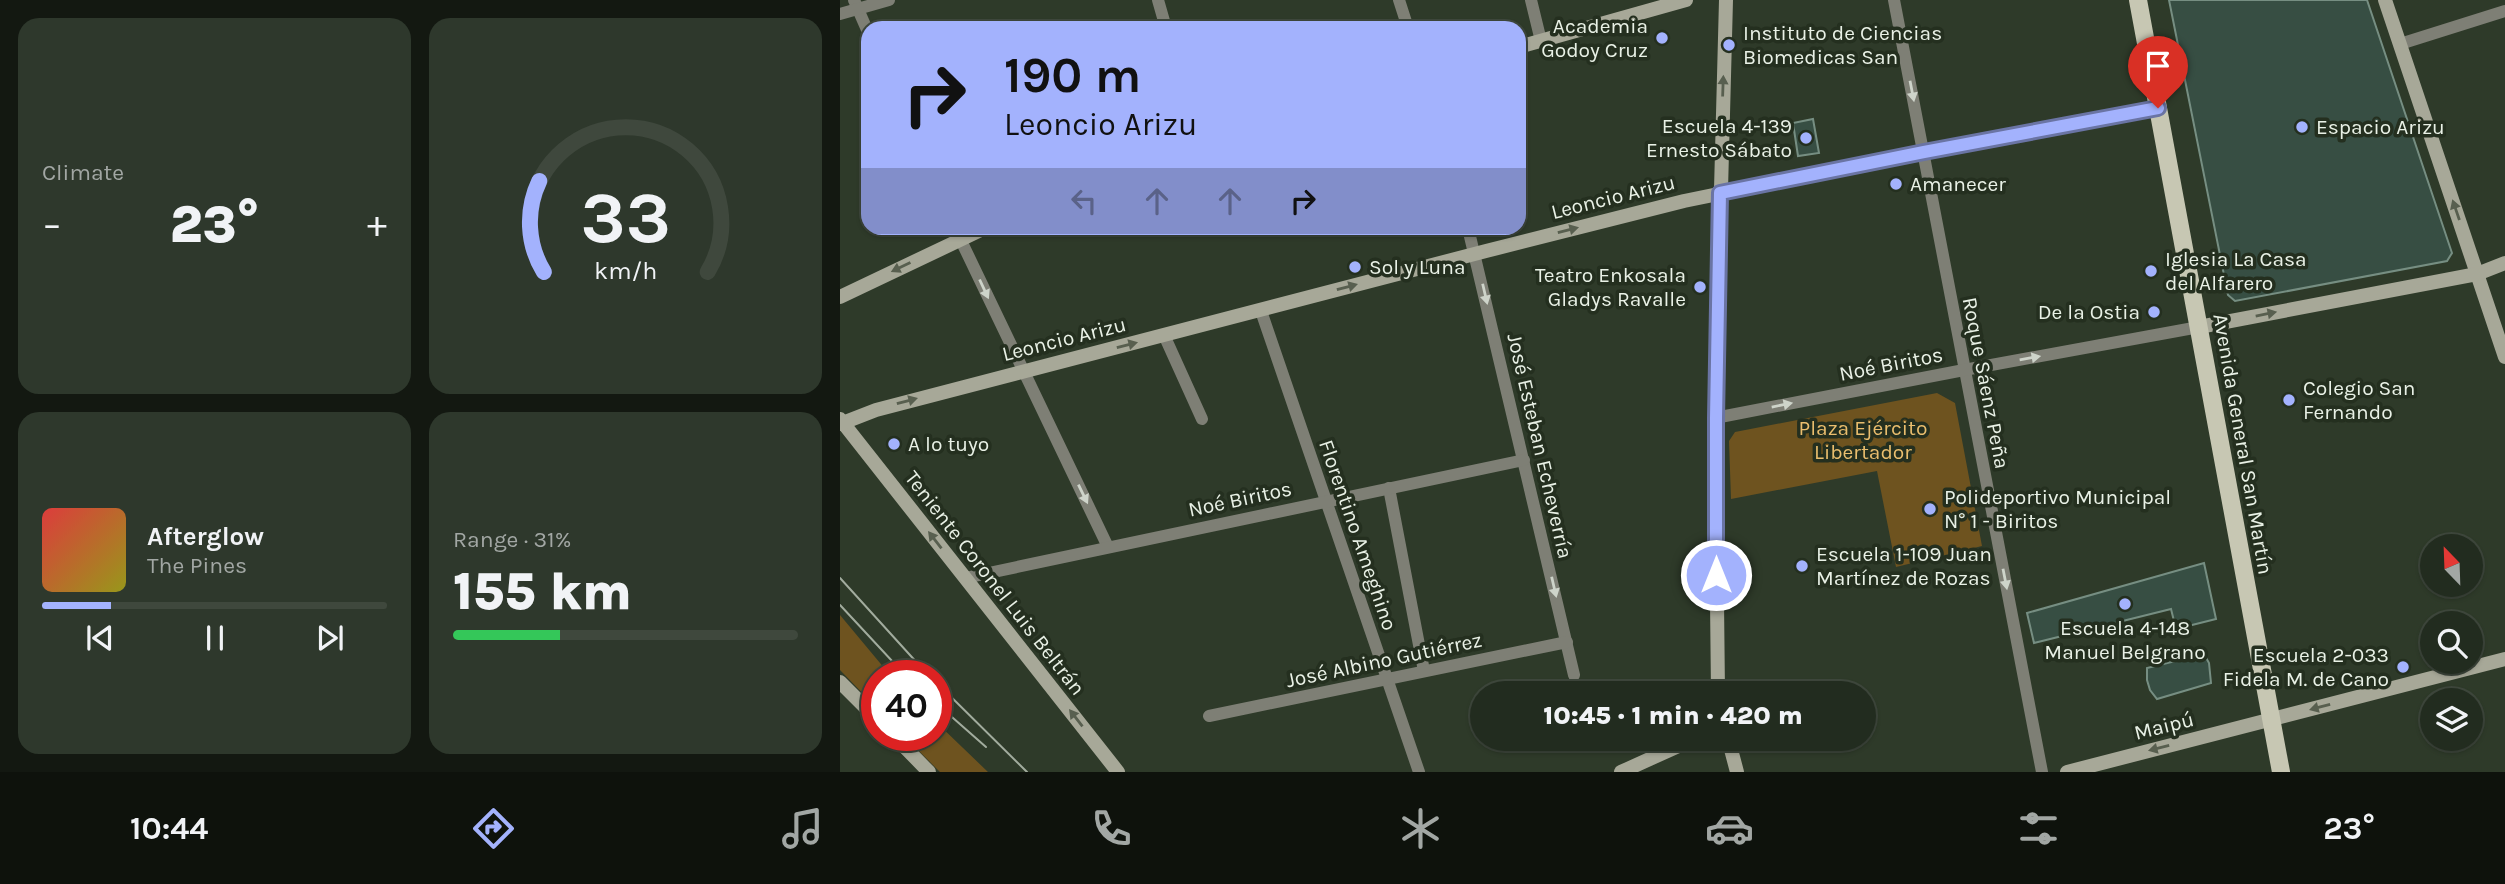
<!DOCTYPE html>
<html lang="en">
<head>
<meta charset="utf-8">
<style>
	:root { --surface:#222c1f; --page:#2e382c; --text:#f1f3f6; --muted:#a2a7a4; --line:#3f483d; --accent:#a3b2fd }
	body { margin:0; font-family:Karla,sans-serif; background:var(--page); color:var(--text); height:100vh; display:flex; flex-direction:column; font-size:26px; white-space:nowrap }
	* { box-sizing:border-box; margin:0 }
	p { font-size:23px; color:var(--muted) }
	.icon { flex:none; width:38px; height:38px; fill:none; stroke:currentColor; stroke-width:2; stroke-linecap:round; stroke-linejoin:round }
	.map { position:relative; flex:1; overflow:hidden }
	.details { display:flex; flex-direction:column; gap:18px; padding:18px; background:#131811; width:840px }
	.details>* { flex:none }
	.banner { position:absolute; left:21px; top:21px; width:665px; height:214px; border-radius:21px; box-shadow:0 2px 5px #0004,0 0 0 2px var(--line); background:#a3b2fd; color:#111; overflow:hidden }
	.needle { width:46px; rotate:337deg }
	.controls { position:absolute; left:1580px; top:534px; display:grid; gap:14px }
	.controls a { display:grid; place-items:center; width:63px; height:63px; border-radius:50%; background:var(--surface); box-shadow:0 2px 5px #0004,0 0 0 2px var(--line); font-size:35px }
	.speed { position:absolute; left:21px; top:660px; display:flex; gap:14px; font-size:35px; font-weight:700; text-align:center }
	.speed>* { display:grid; place-content:center; width:91px; height:91px; border-radius:50%; background:var(--surface); box-shadow:0 2px 5px #0004,0 0 0 2px var(--line); line-height:1 }
	.speed .limit { border:10px solid #d22; background:#fff; color:#111 }
	.pin { position:absolute; display:grid; place-items:center; width:60px; height:60px; color:#fff; margin:-72px -30px; border-radius:50% 50% 50% 0; rotate:-45deg; box-shadow:0 0 7px #0007 }
	.pin .icon { rotate:45deg }
	.me { position:absolute; width:77px; margin:-38px; rotate:0deg; stroke-linejoin:round; filter:drop-shadow(0 0 5px #0008) }
	.turn { display:flex; align-items:center; gap:24px; height:147px; padding:0 28px; font-size:32px }
	.turn .icon { width:91px; height:91px; stroke-width:2.5 }
	.turn b { display:block; font-size:49px; line-height:60px }
	.lanes { display:flex; align-items:center; height:66px; padding:0 28px; background:#0003; justify-content:center; gap:35px; direction:ltr }
	.lanes .off { opacity:.35 }
	.big { font-size:52px; font-weight:800; line-height:1.1 }
	.details .card { flex:1; display:flex; flex-direction:column; justify-content:center; gap:10px; min-width:0; padding:0 24px; border-radius:21px; background:var(--page) }
	.details .dial { align-items:center; gap:0 }
	.dial svg { height:182px; overflow:visible; fill:none; stroke:var(--line); stroke-width:7; stroke-linecap:round; text-anchor:middle }
	.dial text { fill:var(--text); stroke:none }
	.song { display:flex; align-items:center; gap:21px }
	.cover { width:84px; height:84px; border-radius:10px; background:linear-gradient(135deg,hsl(0 70% 55%),hsl(60 70% 35%)) }
	.played { height:7px; border-radius:4px; background:linear-gradient(90deg,var(--accent) 20%,var(--line) 20%) }
	.keys { display:flex; justify-content:space-around; direction:ltr }
	.heat { display:flex; justify-content:space-between; align-items:center; font-size:38px; direction:ltr }
	.charge { height:10px; border-radius:5px; background:linear-gradient(90deg,#34c759 31%,var(--line) 0) }
	.details .tiles { flex:1; display:grid; gap:18px; grid-template-columns:repeat(2,1fr) }
	.trip { position:absolute; left:630px; top:681px; width:406px; height:70px; border-radius:35px; background:var(--surface); box-shadow:0 2px 5px #0004,0 0 0 2px var(--line); font-weight:800; line-height:70px; text-align:center }
	.tabs { display:flex; height:112px; justify-content:space-around; align-items:center; background:#0e120c; color:var(--muted) }
	.tabs .icon { width:49px; height:49px }
	.tabs .current { color:var(--accent) }
	.tabs b { font-size:32px; color:var(--text) }
	main { display:flex; flex:1; min-height:0 }
	.map>svg:first-child { display:block }
	.green { fill:#6e531f }
	.building { fill:#374e43; stroke:#768e82; stroke-width:2 }
	.lines { fill:none; stroke-linecap:round; stroke-linejoin:round }
	.street { stroke:#7e7f75; stroke-width:12 }
	.secondary { stroke:#a7a898; stroke-width:14 }
	.primary { stroke:#c7c7b3; stroke-width:18 }
	.tram { stroke:#a2ac9e; stroke-width:2 }
	.oneway { fill:#585f4f }
	.oneway2 { fill:#ced4ca }
	.route-casing { stroke:#6a74a4; stroke-width:18 }
	.route { stroke:#a3b2fd; stroke-width:12 }
	.poi-dot { fill:#a3b2fd; stroke:#242f1f; stroke-width:2.5 }
	.labels { text-anchor:middle; dominant-baseline:central; stroke-width:7; stroke-linejoin:round; paint-order:stroke }
	.poi-label { font-size:21px; fill:#e9f1e6; stroke:#242f1f; text-anchor:start }
	.street-label { font-size:21px; fill:#e9f1e6; stroke:#242f1f }
	.park-label { font-size:21px; fill:#eabe6e; stroke:#242f1f }
</style>
</head>
<body>
<main>
<section class="details">
<div class="tiles">
<div class="card"><p>Climate</p>
<div class="heat"><a>−</a><b class="big">23°</b><a>+</a></div>
</div>
<div class="card dial"><svg viewBox="0 0 100 80">
<path d="M14 69A42 42 0 1 1 86 69"/>
<path d="M14 69A42 42 0 0 1 12 29" stroke="#a3b2fd"/>
<text x="50" y="56" font-size="32" font-weight="700">33</text>
<text x="50" y="72" font-size="11">km/h</text>
</svg></div>
<div class="card">
<div class="song"><i class="cover"></i><div><b>Afterglow</b><p>The Pines</p></div></div>
<div class="played"></div>
<div class="keys"><svg class="icon" aria-label="previous" viewBox="0 0 24 24"><path d="M18 5L8 12l10 7zM5 5v14"/></svg><svg class="icon" aria-label="pause" viewBox="0 0 24 24"><path d="M8 5v14M16 5v14"/></svg><svg class="icon" aria-label="next" viewBox="0 0 24 24"><path d="M6 5l10 7-10 7zM19 5v14"/></svg></div>
</div>
<div class="card"><p>Range · 31%</p><b class="big">155 km</b><div class="charge"></div></div>
</div>
</section>
<div class="map">
<svg width="1665" height="772" viewBox="0 0 1665 772">
	<rect width="100%" height="100%" fill="#2e3a29"/>
	<g class="green">
		<path d="M 1097,393 L 1115,403 L 1142,546 L 1056,567 L 1037,471 L 891,499 L 889,441 L 895,432 Z"/>
		<path d="M 0,615 L 50,675 L 37,676 L 37,708 L 0,670 Z"/>
		<path d="M 96,722 L 148,772 L 100,772 L 63,735 L 96,735 Z"/>
	</g>
	<g class="building">
		<path d="M 1329,0 L 1527,0 L 1612,253 L 1607,261 L 1395,301 L 1388,295 Z"/>
		<path d="M 973,119 L 979,153 L 958,156 L 953,123 Z"/>
		<path d="M 1364,563 L 1376,619 L 1336,629 L 1331,609 L 1194,643 L 1187,613 Z"/>
		<path d="M 1364,654 L 1369,663 L 1371,683 L 1317,699 L 1310,690 L 1307,680 L 1307,668 Z"/>
	</g>
	<g class="lines">
		<g class="street">
			<path d="M 14,0 L 28,32"/>
			<path d="M 318,0 L 326,28"/>
			<path d="M 559,0 L 568,28"/>
			<path d="M 691,0 L 701,41"/>
			<path d="M 1054,0 L 1202,772"/>
			<path d="M 0,14 L 49,0"/>
			<path d="M 1560,44 L 1665,11"/>
			<path d="M 115,228 L 268,547"/>
			<path d="M 628,228 L 734,675"/>
			<path d="M 421,311 L 579,772"/>
			<path d="M 324,335 L 362,419"/>
			<path d="M 875,418 L 1124,370 L 1359,327"/>
			<path d="M 549,488 L 584,671"/>
			<path d="M 125,578 L 684,460"/>
			<path d="M 369,716 L 727,642"/>
		</g>
		<g class="secondary">
			<path d="M 1545,0 L 1665,357"/>
			<path d="M 679,47 L 846,0"/>
			<path d="M 0,297 L 145,228"/>
			<path d="M 1359,327 L 1637,274 L 1665,263"/>
			<path d="M 0,419 L 278,772"/>
			<path d="M 0,424 L 36,410 L 646,251 L 844,201 L 1084,152 L 1318,108"/>
			<path d="M 0,682 L 37,719"/>
			<path d="M 878,693 L 875,418 L 886,0"/>
			<path d="M 53,735 L 89,772"/>
			<path d="M 888,738 L 897,772"/>
			<path d="M 781,772 L 856,738"/>
			<path d="M 1227,772 L 1665,659"/>
		</g>
		<path class="primary" d="M 1298,0 L 1441,772"/>
		<g class="tram">
			<path d="M 0,578 L 89,676"/>
			<path d="M 0,605 L 66,676"/>
			<path d="M 96,682 L 187,772"/>
			<path d="M 96,703 L 146,747"/>
		</g>
	</g>
	<defs><path id="oneway-solid" d="M-6-.8H1V-3.2L6.5 0L1 3.2V.8H-6Z" transform="scale(1.75)"/></defs>
	<g class="oneway">
		<use href="#oneway-solid" transform="translate(883 86) rotate(-88)"/>
		<use href="#oneway-solid" transform="translate(1616 210) rotate(-109)"/>
		<use href="#oneway-solid" transform="translate(728 230) rotate(-14)"/>
		<use href="#oneway-solid" transform="translate(61 267) rotate(154)"/>
		<use href="#oneway-solid" transform="translate(507 287) rotate(-15)"/>
		<use href="#oneway-solid" transform="translate(1426 314) rotate(-11)"/>
		<use href="#oneway-solid" transform="translate(287 345) rotate(-14)"/>
		<use href="#oneway-solid" transform="translate(67 401) rotate(-15)"/>
		<use href="#oneway-solid" transform="translate(95 540) rotate(-128)"/>
		<use href="#oneway-solid" transform="translate(1480 707) rotate(165)"/>
		<use href="#oneway-solid" transform="translate(236 718) rotate(-128)"/>
		<use href="#oneway-solid" transform="translate(1319 748) rotate(166)"/>
	</g>
	<g class="oneway2">
		<use href="#oneway-solid" transform="translate(1072 91) rotate(79)"/>
		<use href="#oneway-solid" transform="translate(144 289) rotate(65)"/>
		<use href="#oneway-solid" transform="translate(645 294) rotate(77)"/>
		<use href="#oneway-solid" transform="translate(1190 358) rotate(-10)"/>
		<use href="#oneway-solid" transform="translate(942 405) rotate(-11)"/>
		<use href="#oneway-solid" transform="translate(243 494) rotate(64)"/>
		<use href="#oneway-solid" transform="translate(1165 579) rotate(79)"/>
		<use href="#oneway-solid" transform="translate(714 587) rotate(77)"/>
	</g>
	<g class="lines">
		<defs>
			<path id="route" d="M 876,575 L 876,418 L 880,193 L 1084,152 L 1318,108"/>
		</defs>
		<use href="#route" class="route-casing"/>
		<use href="#route" class="route"/>
	</g>
	<g class="poi-dot">
		<circle cx="822" cy="38" r="7"/>
		<circle cx="889" cy="45" r="7"/>
		<circle cx="1462" cy="127" r="7"/>
		<circle cx="966" cy="138" r="7"/>
		<circle cx="1056" cy="184" r="7"/>
		<circle cx="515" cy="267" r="7"/>
		<circle cx="1311" cy="271" r="7"/>
		<circle cx="860" cy="287" r="7"/>
		<circle cx="1314" cy="312" r="7"/>
		<circle cx="1449" cy="400" r="7"/>
		<circle cx="54" cy="444" r="7"/>
		<circle cx="1090" cy="509" r="7"/>
		<circle cx="962" cy="566" r="7"/>
		<circle cx="1285" cy="604" r="7"/>
		<circle cx="1563" cy="667" r="7"/>
	</g>
	<g class="labels">
		<g class="poi-label">
			<text x="808" y="26" text-anchor="end">Academia<tspan x="808" dy="24">Godoy Cruz</tspan></text>
			<text x="903" y="33">Instituto de Ciencias<tspan x="903" dy="24">Biomedicas San</tspan></text>
			<text x="952" y="126" text-anchor="end">Escuela 4-139<tspan x="952" dy="24">Ernesto Sábato</tspan></text>
			<text x="1476" y="127">Espacio Arizu</text>
			<text x="1070" y="184">Amanecer</text>
			<text x="1325" y="259">Iglesia La Casa<tspan x="1325" dy="24">del Alfarero</tspan></text>
			<text x="529" y="267">Sol y Luna</text>
			<text x="846" y="275" text-anchor="end">Teatro Enkosala<tspan x="846" dy="24">Gladys Ravalle</tspan></text>
			<text x="1300" y="312" text-anchor="end">De la Ostia</text>
			<text x="1463" y="388">Colegio San<tspan x="1463" dy="24">Fernando</tspan></text>
			<text x="68" y="444">A lo tuyo</text>
			<text x="1104" y="497">Polideportivo Municipal<tspan x="1104" dy="24">N° 1 - Biritos</tspan></text>
			<text x="976" y="554">Escuela 1-109 Juan<tspan x="976" dy="24">Martínez de Rozas</tspan></text>
			<text x="1285" y="628" text-anchor="middle">Escuela 4-148<tspan x="1285" dy="24">Manuel Belgrano</tspan></text>
			<text x="1549" y="655" text-anchor="end">Escuela 2-033<tspan x="1549" dy="24">Fidela M. de Cano</tspan></text>
		</g>
		<g class="street-label">
			<text transform="translate(773 197) rotate(-14)">Leoncio Arizu</text>
			<text transform="translate(224 339) rotate(-14)">Leoncio Arizu</text>
			<text transform="translate(1051 364) rotate(-11)">Noé Biritos</text>
			<text transform="translate(1146 383) rotate(79)">Roque Sáenz Peña</text>
			<text transform="translate(1403 444) rotate(80)">Avenida General San Martín</text>
			<text transform="translate(700 446) rotate(77)">José Esteban Echeverría</text>
			<text transform="translate(400 499) rotate(-12)">Noé Biritos</text>
			<text transform="translate(518 535) rotate(71)">Florentino Ameghino</text>
			<text transform="translate(155 583) rotate(52)">Teniente Coronel Luis Beltrán</text>
			<text transform="translate(544 660) rotate(-12)">José Albino Gutiérrez</text>
			<text transform="translate(1324 726) rotate(-14)">Maipú</text>
		</g>
		<g class="park-label">
			<text x="1023" y="428">Plaza Ejército<tspan x="1023" dy="24">Libertador</tspan></text>
		</g>
	</g>
</svg>
<div class="controls">
<a><svg class="needle" viewBox="-14 -14 28 28"><path d="M0-13l5 13h-10z" fill="#e53935"/><path d="M0 13l5-13h-10z" fill="#a2a7a4"/></svg></a>
<a><svg class="icon" aria-label="search" viewBox="0 0 24 24"><circle cx="10" cy="10" r="6"/><path d="M15 15l6 6"/></svg></a>
<a><svg class="icon" aria-label="layers" viewBox="0 0 24 24"><path d="M12 4l9 5-9 5-9-5zM3 14l9 5 9-5"/></svg></a>
</div>
<div class="speed"><div class="limit">40</div></div>
<div class="pin" style="left:1318px;top:108px;background:#d93025"><svg class="icon" aria-label="arrive" viewBox="0 0 24 24"><path d="M6 21V4h12l-3 4 3 4H6"/></svg></div>
<svg class="me" style="left:876px;top:575px" viewBox="-20 -20 40 40"><circle r="17" fill="#a3b2fd" stroke="#fff" stroke-width="3"/><path d="M0-11L8 9 0 5-8 9z" fill="#fff"/></svg>
<div class="trip">10:45 · 1 min · 420 m</div>
<div class="banner">
<div class="turn"><svg class="icon" aria-label="right" viewBox="0 0 24 24"><path d="M7 20v-9h11M14 6l5 5-5 5"/></svg><div><b>190 m</b>Leoncio Arizu</div></div>
<div class="lanes"><svg class="icon off" aria-label="left" viewBox="0 0 24 24"><path d="M17 20v-9H6M10 6l-5 5 5 5"/></svg><svg class="icon off" aria-label="ahead" viewBox="0 0 24 24"><path d="M12 20V5M6 11l6-6 6 6"/></svg><svg class="icon off" aria-label="ahead" viewBox="0 0 24 24"><path d="M12 20V5M6 11l6-6 6 6"/></svg><svg class="icon" aria-label="right" viewBox="0 0 24 24"><path d="M7 20v-9h11M14 6l5 5-5 5"/></svg></div>
</div>
</div>
</main>
<nav class="tabs">
<b>10:44</b>
<svg class="icon current" aria-label="directions" viewBox="0 0 24 24"><path d="M12 3l9 9-9 9-9-9zM9 14v-3h6M13 9l2 2-2 2"/></svg>
<svg class="icon" aria-label="music" viewBox="0 0 24 24"><path d="M9 18V5l10-2v13"/><circle cx="6" cy="18" r="3"/><circle cx="16" cy="16" r="3"/></svg>
<svg class="icon" aria-label="phone" viewBox="0 0 24 24"><path d="M5 4h4l2 5-3 2q2 4 5 5l2-3 5 2v4C11 20 4 13 5 4z"/></svg>
<svg class="icon" aria-label="climate" viewBox="0 0 24 24"><path d="M12 3v18M4 7l16 10M4 17L20 7"/></svg>
<svg class="icon" aria-label="car" viewBox="0 0 24 24"><path d="M5 17H2v-5l4-1 3-4h7l3 4 3 1v5h-3M9 17h6M6 11h13"/><circle cx="7" cy="17" r="2"/><circle cx="17" cy="17" r="2"/></svg>
<svg class="icon" aria-label="filters" viewBox="0 0 24 24"><path d="M4 7h16M4 17h16"/><circle cx="9" cy="7" r="2"/><circle cx="15" cy="17" r="2"/></svg>
<b>23°</b>
</nav>
</body>
</html>
